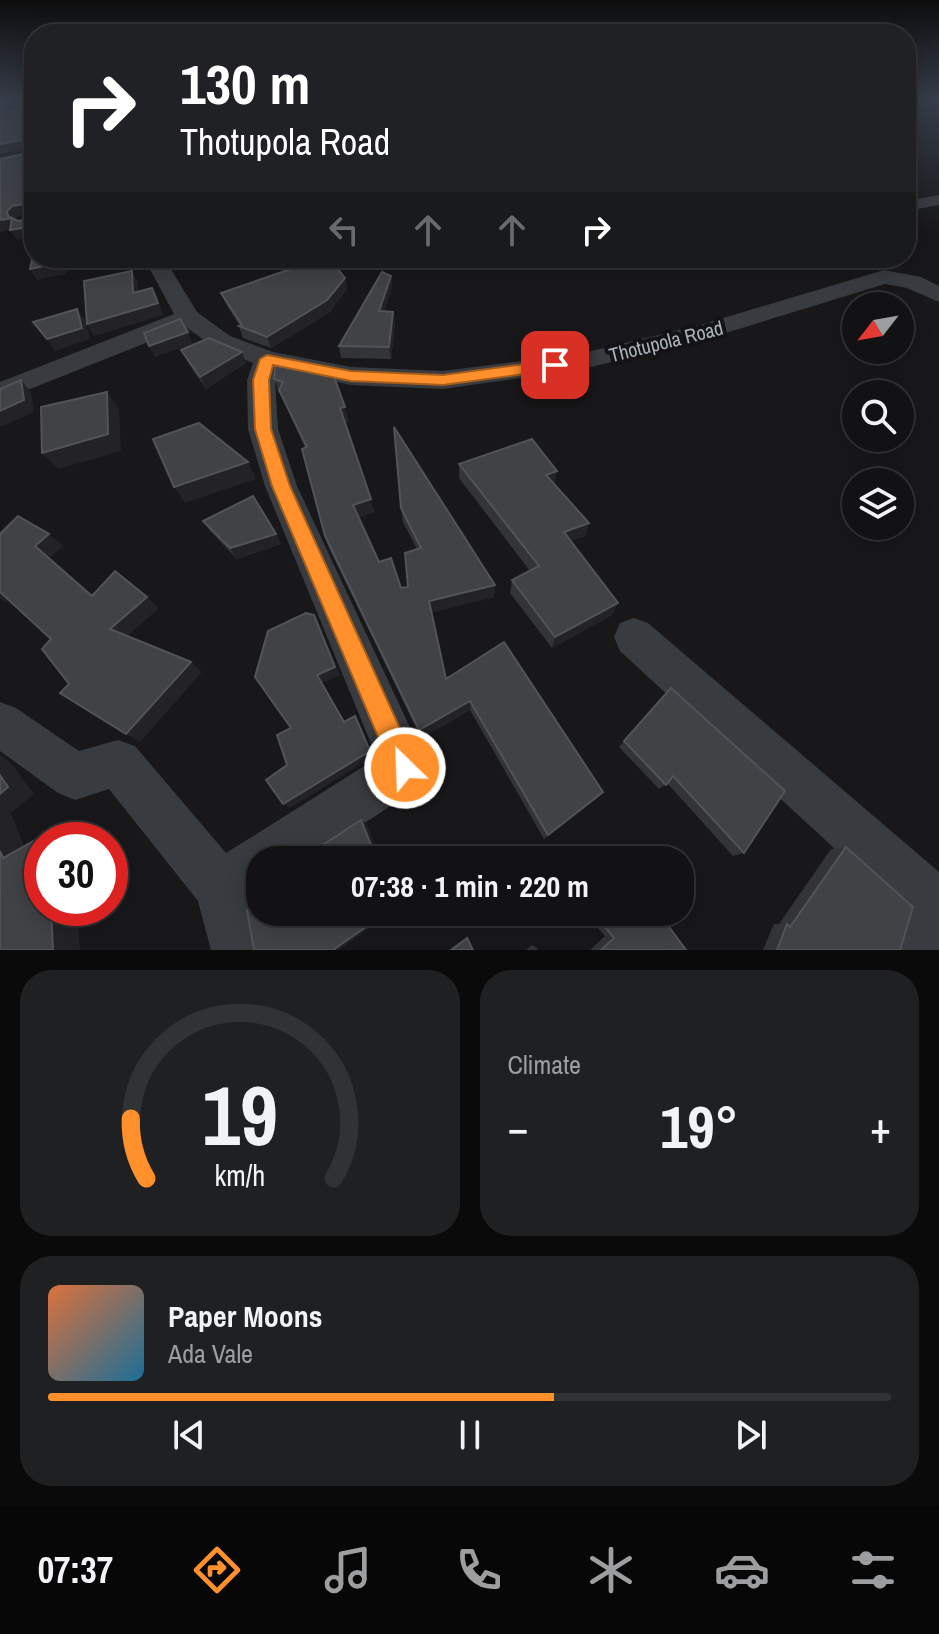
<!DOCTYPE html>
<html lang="en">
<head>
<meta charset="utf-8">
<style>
	:root { --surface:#121214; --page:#1f2022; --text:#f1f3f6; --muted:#9c9ea0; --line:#313234; --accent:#ff902b }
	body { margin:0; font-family:"Archivo Narrow",sans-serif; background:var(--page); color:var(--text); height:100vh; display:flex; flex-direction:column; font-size:30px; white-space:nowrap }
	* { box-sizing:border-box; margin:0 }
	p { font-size:26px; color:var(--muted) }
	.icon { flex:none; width:44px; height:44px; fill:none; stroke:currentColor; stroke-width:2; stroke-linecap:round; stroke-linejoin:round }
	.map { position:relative; height:950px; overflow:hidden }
	.side { display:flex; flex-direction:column; gap:20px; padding:20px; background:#0a0a0b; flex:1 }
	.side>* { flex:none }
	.guide { position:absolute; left:24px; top:24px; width:892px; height:244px; border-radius:32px; box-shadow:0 4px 20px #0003,0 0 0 2px var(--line); background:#202124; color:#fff; overflow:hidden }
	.needle { width:52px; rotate:239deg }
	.fabs { position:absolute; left:842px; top:292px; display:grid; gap:16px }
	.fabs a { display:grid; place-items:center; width:72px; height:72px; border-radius:50%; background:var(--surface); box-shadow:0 4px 20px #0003,0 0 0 2px var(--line); font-size:40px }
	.speed { position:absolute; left:24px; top:822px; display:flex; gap:16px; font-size:40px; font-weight:700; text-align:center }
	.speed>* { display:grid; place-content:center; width:104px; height:104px; border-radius:50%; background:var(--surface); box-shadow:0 4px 20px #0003,0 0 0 2px var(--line); line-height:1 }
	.speed .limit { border:12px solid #d22; background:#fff; color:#111 }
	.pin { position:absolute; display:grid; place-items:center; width:68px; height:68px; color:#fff; margin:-34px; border-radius:16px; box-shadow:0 4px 12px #0006 }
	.me { position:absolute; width:88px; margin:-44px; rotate:336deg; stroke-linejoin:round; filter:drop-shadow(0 0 6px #0008) }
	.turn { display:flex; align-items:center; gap:28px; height:168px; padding:0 24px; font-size:36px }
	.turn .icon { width:104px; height:104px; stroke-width:2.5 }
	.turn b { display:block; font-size:56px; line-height:68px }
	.lanes { display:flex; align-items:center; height:76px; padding:0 24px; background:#0003; justify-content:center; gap:40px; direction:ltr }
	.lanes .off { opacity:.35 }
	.big { font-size:60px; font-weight:800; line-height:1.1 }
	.side .widget { flex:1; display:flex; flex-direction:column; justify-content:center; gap:12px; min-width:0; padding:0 28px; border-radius:32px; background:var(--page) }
	.side .dial { align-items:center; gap:0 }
	.dial svg { height:208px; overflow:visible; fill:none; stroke:var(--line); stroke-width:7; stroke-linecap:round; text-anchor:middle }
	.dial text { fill:var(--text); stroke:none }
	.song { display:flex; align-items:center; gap:24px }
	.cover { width:96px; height:96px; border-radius:12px; background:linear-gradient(135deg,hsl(20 70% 55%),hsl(200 70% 35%)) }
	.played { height:8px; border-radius:4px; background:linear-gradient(90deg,var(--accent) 60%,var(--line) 60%) }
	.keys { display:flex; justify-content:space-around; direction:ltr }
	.heat { display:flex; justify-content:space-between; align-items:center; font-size:44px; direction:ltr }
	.side .tiles { flex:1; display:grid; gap:20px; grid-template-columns:1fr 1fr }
	.widget:last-child { grid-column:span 2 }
	.trip { position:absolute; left:246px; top:846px; width:448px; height:80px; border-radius:32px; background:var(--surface); box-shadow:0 4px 20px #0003,0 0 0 2px var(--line); font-weight:800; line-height:80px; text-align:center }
	.tab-bar { display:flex; height:128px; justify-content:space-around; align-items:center; background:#070708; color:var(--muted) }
	.tab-bar .icon { width:56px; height:56px }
	.tab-bar .active { color:var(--accent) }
	.tab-bar b { font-size:36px; color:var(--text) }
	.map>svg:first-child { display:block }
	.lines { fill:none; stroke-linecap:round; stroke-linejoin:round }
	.minor { fill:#383b3f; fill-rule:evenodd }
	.wall { fill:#333438 }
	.shaded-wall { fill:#232326 }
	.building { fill:#404246; stroke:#505458; stroke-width:2; fill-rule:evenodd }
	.route { fill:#ff902b; stroke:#a65e1c; stroke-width:2 }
	.labels { text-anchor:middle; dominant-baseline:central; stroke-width:8; stroke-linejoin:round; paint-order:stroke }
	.far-street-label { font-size:20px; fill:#a9b2bb; stroke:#131315 }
</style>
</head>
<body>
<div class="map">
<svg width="939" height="950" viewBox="0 0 939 950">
	<rect width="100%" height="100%" fill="#18181a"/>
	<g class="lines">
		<g class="minor">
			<path d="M 11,99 L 23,99 L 24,119 L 12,116 Z"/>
			<path d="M 939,195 L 939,205 L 906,211 L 906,201 Z"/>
			<path d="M 144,258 L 164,258 L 197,312 L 230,336 L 273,352 L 351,367 L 443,371 L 583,353 L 700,325 L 884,270 L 921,277 L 939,286 L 939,302 L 907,288 L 885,284 L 716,336 L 583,369 L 443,389 L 351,385 L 277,369 L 275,380 L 278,429 L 297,486 L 429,768 L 422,785 L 309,860 L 260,860 L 260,893 L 251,899 L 267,950 L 211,950 L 198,901 L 109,789 L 75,800 L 58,793 L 0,751 L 0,702 L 16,708 L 79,751 L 118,740 L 135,746 L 226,853 L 377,758 L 265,486 L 248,429 L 247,380 L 253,363 L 212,346 L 186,327 L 0,401 L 0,382 L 174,314 Z"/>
			<path d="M 634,618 L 648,623 L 939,872 L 939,950 L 890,950 L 897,906 L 620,651 L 614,637 L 620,623 Z"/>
		</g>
	</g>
	<g class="wall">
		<path d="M 391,276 L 392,287 L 384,311 L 393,312 L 395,323 L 391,359 L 341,358 L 339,346 Z"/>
		<path d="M 345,278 L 347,289 L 330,312 L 271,348 L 243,338 L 239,326 L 240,326 L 226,304 L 221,293 Z"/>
		<path d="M 181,350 L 246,363 L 206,389 L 187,361 Z"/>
		<path d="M 276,359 L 349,421 L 345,422 L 374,512 L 359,517 L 379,562 L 401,588 L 408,587 L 417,549 L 403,522 L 401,508 L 495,585 L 494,597 L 431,612 L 446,679 L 597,798 L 544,839 L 470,710 L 421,738 L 329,548 L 325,536 L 305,448 L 280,393 L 279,393 L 274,379 Z"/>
		<path d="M 459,464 L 557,471 L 554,484 L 589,523 L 585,536 L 571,541 L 612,615 L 552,648 L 510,593 L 512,580 L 530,571 L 459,478 Z"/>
		<path d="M 203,521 L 276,534 L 281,544 L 237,559 L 211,532 Z"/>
		<path d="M 671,688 L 744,853 L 733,856 L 667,783 L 659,789 L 619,747 Z"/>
		<path d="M 846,847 L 900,950 L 763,950 L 774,924 L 779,924 L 831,849 Z"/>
		<path d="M 596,912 L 658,912 L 686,950 L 590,950 L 605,936 L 590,919 Z"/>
		<path d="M 532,945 L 537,948 L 538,950 L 526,950 Z"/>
	</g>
	<g class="shaded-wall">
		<path d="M 5,99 L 9,99 L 10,118 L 5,110 Z"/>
		<path d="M 29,139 L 34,148 L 0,154 L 0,144 Z"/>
		<path d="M 30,203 L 34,213 L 18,216 L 14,221 L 18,228 L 0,232 L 0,220 L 12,206 Z"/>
		<path d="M 34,226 L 34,237 L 17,240 L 10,230 Z"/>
		<path d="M 62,258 L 73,258 L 66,274 L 37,280 L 30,269 Z"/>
		<path d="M 132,271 L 138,282 L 139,305 L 133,293 Z"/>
		<path d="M 391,276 L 392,287 L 381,323 L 379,311 Z"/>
		<path d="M 345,278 L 347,289 L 330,312 L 271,348 L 267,337 Z"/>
		<path d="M 152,288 L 164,315 L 94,336 L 87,324 Z"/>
		<path d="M 77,309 L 85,320 L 90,339 L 55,351 L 47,339 Z"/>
		<path d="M 393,312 L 395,323 L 391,359 L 389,347 Z"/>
		<path d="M 188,332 L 193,344 L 155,357 L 149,346 Z"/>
		<path d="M 242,352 L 246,363 L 206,389 L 200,377 Z"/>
		<path d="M 21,380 L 31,392 L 34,412 L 0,427 L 0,411 Z"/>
		<path d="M 107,392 L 119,409 L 121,451 L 58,469 L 42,453 Z"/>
		<path d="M 345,407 L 349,421 L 344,422 L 340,408 Z"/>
		<path d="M 248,462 L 256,479 L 185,503 L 174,487 Z"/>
		<path d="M 557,471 L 554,485 L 546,475 Z"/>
		<path d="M 371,499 L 374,512 L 357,518 L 353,505 Z"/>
		<path d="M 589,523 L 585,536 L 561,545 L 564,532 Z"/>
		<path d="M 49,534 L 63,546 L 50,558 L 35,546 Z"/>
		<path d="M 276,534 L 281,544 L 237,559 L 230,548 Z"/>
		<path d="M 495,585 L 494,597 L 430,613 L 429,601 Z"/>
		<path d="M 0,591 L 10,597 L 5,602 L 0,599 Z"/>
		<path d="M 147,597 L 159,608 L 124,639 L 110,629 Z"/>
		<path d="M 618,603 L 612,615 L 552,648 L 555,637 Z"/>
		<path d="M 314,615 L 340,675 L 322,683 L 317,675 Z"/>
		<path d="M 191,662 L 202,672 L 140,742 L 126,734 Z"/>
		<path d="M 470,701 L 470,710 L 421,738 L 419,730 Z"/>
		<path d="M 355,716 L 373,757 L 290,808 L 283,804 Z"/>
		<path d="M 0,755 L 11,763 L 34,794 L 11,813 L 30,861 L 3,858 L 0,851 Z"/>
		<path d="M 361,820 L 367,825 L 381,860 L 377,860 Z"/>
		<path d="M 46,834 L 70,839 L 71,840 L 46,840 Z"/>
		<path d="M 51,908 L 77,908 L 80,950 L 53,950 Z"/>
		<path d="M 387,912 L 392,912 L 339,950 L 333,950 Z"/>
	</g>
	<g class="building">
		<path d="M 0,99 L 5,99 L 5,110 L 21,113 L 21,99 L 34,99 L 34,226 L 10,230 L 12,218 L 0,220 L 0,159 L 32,152 L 32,142 L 29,139 L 0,144 ZM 30,203 L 30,219 L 18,221 L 8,216 L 7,211 L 12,206 Z"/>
		<path d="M 34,251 L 34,258 L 62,258 L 60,263 L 30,269 Z"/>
		<path d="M 323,258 L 329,258 L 345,278 L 327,300 L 267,337 L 239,326 L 242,325 L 221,293 Z"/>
		<path d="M 132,271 L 133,293 L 152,288 L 158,303 L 87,324 L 84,281 Z"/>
		<path d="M 382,272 L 391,276 L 379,311 L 393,312 L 389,347 L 339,346 Z"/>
		<path d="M 77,309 L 82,328 L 47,339 L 33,322 Z"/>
		<path d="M 180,319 L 188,332 L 149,346 L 144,333 Z"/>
		<path d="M 209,338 L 242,352 L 200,377 L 181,350 Z"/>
		<path d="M 276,359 L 322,372 L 324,369 L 332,371 L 345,407 L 340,408 L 371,499 L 353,505 L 379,562 L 391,558 L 401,588 L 408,587 L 405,553 L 421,548 L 401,508 L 394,427 L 495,585 L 429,601 L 446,679 L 504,642 L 603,792 L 548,835 L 470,701 L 419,730 L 325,536 L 302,449 L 307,447 L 279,390 L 283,382 L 274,379 Z"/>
		<path d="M 21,380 L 24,400 L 0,411 L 0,389 Z"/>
		<path d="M 107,392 L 108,434 L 42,453 L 41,407 Z"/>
		<path d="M 199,423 L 248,462 L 174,487 L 153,439 Z"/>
		<path d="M 532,439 L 557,471 L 546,475 L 589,523 L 564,532 L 618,603 L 555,637 L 512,580 L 539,566 L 459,464 Z"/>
		<path d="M 253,496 L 276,534 L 230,548 L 203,521 Z"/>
		<path d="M 18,516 L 49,534 L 35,546 L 92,596 L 115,571 L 147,597 L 110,629 L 191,662 L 126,734 L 60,693 L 69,684 L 42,649 L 51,639 L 0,592 L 0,534 Z"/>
		<path d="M 306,613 L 314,615 L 335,667 L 317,675 L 344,722 L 355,716 L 370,751 L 283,804 L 266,780 L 287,765 L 277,735 L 291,728 L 255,677 L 268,631 Z"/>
		<path d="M 671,688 L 785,791 L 744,853 L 673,776 L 666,785 L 624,741 Z"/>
		<path d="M 0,775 L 8,787 L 0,794 Z"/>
		<path d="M 361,820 L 377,860 L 291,860 L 301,859 Z"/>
		<path d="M 46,834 L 46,840 L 42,840 L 42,908 L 51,908 L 53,950 L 0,950 L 0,851 L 3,858 Z"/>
		<path d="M 846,847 L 913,907 L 900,950 L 777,950 L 787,924 L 790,927 Z"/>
		<path d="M 260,902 L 260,912 L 387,912 L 333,950 L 254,950 L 247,910 Z"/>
		<path d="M 604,912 L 658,912 L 686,950 L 601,950 L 614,938 L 598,919 Z"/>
		<path d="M 467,938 L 473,950 L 451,950 Z"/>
	</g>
	<linearGradient id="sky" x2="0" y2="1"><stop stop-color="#0d0d0e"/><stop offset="0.43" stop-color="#373d49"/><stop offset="1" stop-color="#373d49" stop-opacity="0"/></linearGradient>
	<rect width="939" height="232" fill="url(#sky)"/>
	<path class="route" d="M 267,355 L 351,371 L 443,375 L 555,360 L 563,365 L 555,370 L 443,385 L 351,381 L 273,365 L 269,380 L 271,429 L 290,486 L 418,768 L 414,777 L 405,781 L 395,777 L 272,486 L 255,429 L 253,380 L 260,359 Z"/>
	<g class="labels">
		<g class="far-street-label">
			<text transform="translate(666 341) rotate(-14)">Thotupola Road</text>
		</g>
	</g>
</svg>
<div class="fabs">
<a><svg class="needle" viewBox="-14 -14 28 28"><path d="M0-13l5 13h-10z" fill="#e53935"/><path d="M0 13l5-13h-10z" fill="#9c9ea0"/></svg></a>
<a><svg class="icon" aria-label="search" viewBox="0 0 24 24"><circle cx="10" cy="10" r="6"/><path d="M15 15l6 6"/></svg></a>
<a><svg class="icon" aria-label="layers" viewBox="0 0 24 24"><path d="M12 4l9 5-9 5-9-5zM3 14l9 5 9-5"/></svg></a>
</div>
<div class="speed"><div class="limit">30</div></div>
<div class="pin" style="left:555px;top:365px;background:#d93025"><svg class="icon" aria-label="arrive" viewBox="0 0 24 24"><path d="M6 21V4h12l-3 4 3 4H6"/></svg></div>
<svg class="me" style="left:405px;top:768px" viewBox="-20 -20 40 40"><circle r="17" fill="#ff902b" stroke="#fff" stroke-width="3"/><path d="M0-11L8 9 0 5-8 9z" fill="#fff"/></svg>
<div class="trip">07:38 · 1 min · 220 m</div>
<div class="guide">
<div class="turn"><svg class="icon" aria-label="right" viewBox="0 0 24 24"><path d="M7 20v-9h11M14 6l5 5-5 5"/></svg><div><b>130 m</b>Thotupola Road</div></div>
<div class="lanes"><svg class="icon off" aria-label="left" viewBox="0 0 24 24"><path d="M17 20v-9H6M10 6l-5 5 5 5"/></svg><svg class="icon off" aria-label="ahead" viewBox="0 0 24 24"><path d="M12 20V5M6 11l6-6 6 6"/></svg><svg class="icon off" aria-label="ahead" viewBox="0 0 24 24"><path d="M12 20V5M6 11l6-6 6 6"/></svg><svg class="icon" aria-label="right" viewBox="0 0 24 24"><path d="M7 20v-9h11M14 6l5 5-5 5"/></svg></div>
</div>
</div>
<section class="side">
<div class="tiles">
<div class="widget dial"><svg viewBox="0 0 100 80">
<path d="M14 69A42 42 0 1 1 86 69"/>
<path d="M14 69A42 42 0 0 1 8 46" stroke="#ff902b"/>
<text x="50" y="56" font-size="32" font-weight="700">19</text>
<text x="50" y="72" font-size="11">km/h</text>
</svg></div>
<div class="widget"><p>Climate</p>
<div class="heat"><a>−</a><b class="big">19°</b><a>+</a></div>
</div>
<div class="widget">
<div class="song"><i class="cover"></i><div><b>Paper Moons</b><p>Ada Vale</p></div></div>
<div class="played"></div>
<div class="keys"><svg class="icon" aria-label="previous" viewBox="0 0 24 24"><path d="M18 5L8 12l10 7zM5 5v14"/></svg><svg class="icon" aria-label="pause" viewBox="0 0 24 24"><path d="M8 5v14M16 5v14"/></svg><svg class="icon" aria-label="next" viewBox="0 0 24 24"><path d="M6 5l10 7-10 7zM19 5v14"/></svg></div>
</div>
</div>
</section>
<nav class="tab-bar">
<b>07:37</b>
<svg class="icon active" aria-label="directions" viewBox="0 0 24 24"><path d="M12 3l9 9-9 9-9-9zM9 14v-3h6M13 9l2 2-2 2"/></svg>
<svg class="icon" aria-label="music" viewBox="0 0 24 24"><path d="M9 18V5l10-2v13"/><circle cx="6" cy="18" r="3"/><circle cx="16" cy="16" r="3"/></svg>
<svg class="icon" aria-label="phone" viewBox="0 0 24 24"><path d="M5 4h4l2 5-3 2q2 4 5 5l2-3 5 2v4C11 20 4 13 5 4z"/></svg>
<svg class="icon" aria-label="climate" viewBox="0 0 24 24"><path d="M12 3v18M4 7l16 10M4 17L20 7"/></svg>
<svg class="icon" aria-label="car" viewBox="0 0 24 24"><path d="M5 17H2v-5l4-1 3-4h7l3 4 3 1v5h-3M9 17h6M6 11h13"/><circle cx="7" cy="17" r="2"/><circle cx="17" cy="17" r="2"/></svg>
<svg class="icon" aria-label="filters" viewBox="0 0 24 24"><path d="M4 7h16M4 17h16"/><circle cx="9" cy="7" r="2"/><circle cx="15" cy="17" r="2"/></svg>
</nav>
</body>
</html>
